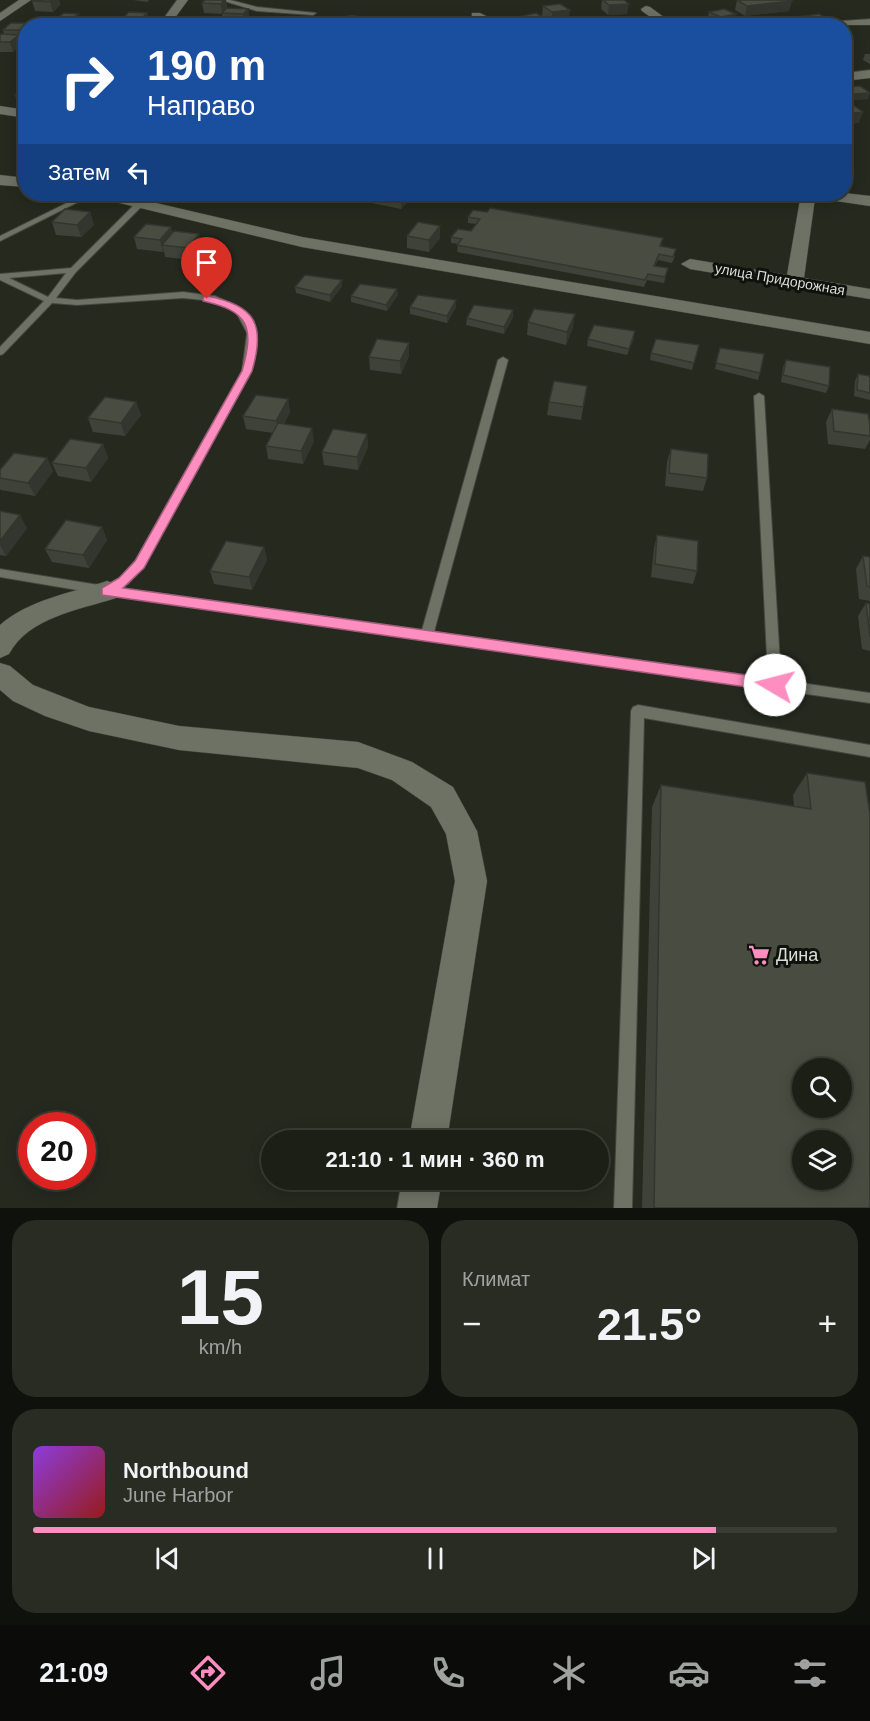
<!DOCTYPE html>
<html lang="ru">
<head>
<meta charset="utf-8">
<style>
	:root { --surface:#1c1f16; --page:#292c23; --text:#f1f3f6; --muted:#a0a2a1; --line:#3a3d35; --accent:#fd8ebf }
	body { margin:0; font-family:Helvetica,sans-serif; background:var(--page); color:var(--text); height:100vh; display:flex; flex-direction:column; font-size:22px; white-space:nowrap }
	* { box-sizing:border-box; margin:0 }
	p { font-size:20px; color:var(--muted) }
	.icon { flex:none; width:33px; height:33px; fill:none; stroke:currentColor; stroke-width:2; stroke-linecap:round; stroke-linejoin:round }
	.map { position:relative; height:1208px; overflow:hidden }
	.drawer { display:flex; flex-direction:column; gap:12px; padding:12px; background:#0f110c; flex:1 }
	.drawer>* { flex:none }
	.hud { position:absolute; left:18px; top:18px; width:834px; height:183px; border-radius:24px; box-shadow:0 3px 15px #0003,0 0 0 2px var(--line); background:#1a4fa0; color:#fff; overflow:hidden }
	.controls { position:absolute; left:792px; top:1058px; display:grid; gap:12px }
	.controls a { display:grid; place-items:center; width:60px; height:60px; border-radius:50%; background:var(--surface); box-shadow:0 3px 15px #0003,0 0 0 2px var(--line); font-size:30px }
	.speed { position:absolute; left:18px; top:1112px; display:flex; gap:12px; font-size:30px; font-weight:700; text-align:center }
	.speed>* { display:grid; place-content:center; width:78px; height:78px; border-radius:50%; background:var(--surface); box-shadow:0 3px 15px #0003,0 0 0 2px var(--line); line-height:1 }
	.speed .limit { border:9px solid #d22; background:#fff; color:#111 }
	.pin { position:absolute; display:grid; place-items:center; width:51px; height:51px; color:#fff; margin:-62px -26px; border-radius:50% 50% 50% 0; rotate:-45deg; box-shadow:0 0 6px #0007 }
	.pin .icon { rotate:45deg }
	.me { position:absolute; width:66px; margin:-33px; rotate:278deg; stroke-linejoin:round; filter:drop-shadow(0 0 4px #0008) }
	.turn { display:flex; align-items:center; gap:21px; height:126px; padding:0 30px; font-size:27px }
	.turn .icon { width:78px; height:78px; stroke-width:2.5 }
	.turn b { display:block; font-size:42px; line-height:51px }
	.then { display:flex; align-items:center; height:57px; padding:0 30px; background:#0003; gap:12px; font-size:22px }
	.big { font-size:45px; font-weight:800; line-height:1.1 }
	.drawer .widget { flex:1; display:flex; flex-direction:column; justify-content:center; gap:9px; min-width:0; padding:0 21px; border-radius:24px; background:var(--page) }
	.drawer .dial { align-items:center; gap:0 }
	.dial b { font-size:78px; line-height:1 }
	.song { display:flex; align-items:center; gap:18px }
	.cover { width:72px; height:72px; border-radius:9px; background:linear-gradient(135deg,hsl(270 70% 55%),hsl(0 70% 35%)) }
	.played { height:6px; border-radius:3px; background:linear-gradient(90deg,var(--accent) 85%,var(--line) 85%) }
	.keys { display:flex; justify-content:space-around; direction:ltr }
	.heat { display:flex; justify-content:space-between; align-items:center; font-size:33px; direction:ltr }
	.drawer .tiles { flex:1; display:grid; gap:12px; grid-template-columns:1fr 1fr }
	.widget:last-child { grid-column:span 2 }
	.trip { position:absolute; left:261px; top:1130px; width:348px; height:60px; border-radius:30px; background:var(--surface); box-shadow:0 3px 15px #0003,0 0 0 2px var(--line); font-weight:800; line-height:60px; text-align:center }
	.dock { display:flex; height:96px; justify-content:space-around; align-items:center; background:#0b0c09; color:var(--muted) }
	.dock .icon { width:42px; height:42px }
	.dock .on { color:var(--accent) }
	.dock b { font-size:27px; color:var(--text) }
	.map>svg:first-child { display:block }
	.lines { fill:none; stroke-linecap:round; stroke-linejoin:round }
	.service-casing { stroke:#44463d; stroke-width:2 }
	.minor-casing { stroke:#44463d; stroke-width:1 }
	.service { fill:#6e7265; fill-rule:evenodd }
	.minor { fill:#6e7265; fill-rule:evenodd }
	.wall { fill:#3f4238 }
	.shaded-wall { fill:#33362e }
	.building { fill:#494d41; stroke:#33362e; stroke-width:1.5; fill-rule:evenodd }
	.route { fill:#fd8ebf; stroke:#a45c7c; stroke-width:1.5 }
	.labels { text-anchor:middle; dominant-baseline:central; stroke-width:6; stroke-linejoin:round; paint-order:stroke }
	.far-street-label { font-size:14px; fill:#dbddd6; stroke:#0f110c }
	.near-poi-label { font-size:18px; fill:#dbddd6; stroke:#0f110c; text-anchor:start }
</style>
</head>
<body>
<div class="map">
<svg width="870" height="1208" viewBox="0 0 870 1208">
	<rect width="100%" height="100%" fill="#25291e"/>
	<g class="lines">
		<defs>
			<g id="service">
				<path d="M 221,0 L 230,0 L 257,7 L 316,13 L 313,15 L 257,11 Z"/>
				<path d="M 85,194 L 94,194 L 0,241 L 0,236 Z"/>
				<path d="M 137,202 L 144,204 L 76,272 L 56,298 L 77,300 L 183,292 L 215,296 L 242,309 L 255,333 L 252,371 L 143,567 L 128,584 L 121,588 L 422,630 L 498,360 L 503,357 L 508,360 L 434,632 L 768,678 L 754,396 L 759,393 L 764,396 L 781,680 L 870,693 L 870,703 L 107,595 L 0,577 L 0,569 L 105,586 L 120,578 L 135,561 L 242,371 L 247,333 L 236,312 L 213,301 L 183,298 L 77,305 L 52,303 L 3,354 L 0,355 L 0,347 L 44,301 L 0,280 L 0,274 L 71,268 ZM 66,273 L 48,297 L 9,278 Z"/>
				<path d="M 638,705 L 870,745 L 870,757 L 644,718 L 632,1208 L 614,1208 L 631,711 L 633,707 Z"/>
			</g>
			<g id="minor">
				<path d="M 19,0 L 31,0 L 0,21 L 0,13 Z"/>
				<path d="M 177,0 L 188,0 L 169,26 L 158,26 Z"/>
				<path d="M 646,6 L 650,7 L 676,26 L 663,26 L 642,11 L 641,9 Z"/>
				<path d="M 472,13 L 480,13 L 506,26 L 490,26 L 472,17 Z"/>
				<path d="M 348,16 L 356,16 L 368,26 L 355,26 L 348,20 Z"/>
				<path d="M 870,19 L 870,25 L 818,25 L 824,22 Z"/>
				<path d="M 870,70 L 870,78 L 844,81 L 844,73 Z"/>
				<path d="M 0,106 L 26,110 L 26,118 L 0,114 Z"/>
				<path d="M 0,175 L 26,178 L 26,187 L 0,185 Z"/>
				<path d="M 844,193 L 870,196 L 870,206 L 815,198 L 804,278 L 870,289 L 870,299 L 690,269 L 681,264 L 690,259 L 787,275 L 801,194 Z"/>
				<path d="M 92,194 L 117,194 L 302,237 L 870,332 L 870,344 L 302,247 L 95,197 Z"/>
				<path d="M 107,581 L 116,584 L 120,591 L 116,598 C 79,610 29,617 9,654 L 0,658 L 0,625 C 28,600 71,593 107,581 Z"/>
				<path d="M 0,663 L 10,666 L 33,685 L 89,707 L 179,726 L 358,742 L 412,762 L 453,787 L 477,831 L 487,881 L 447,1140 L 409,1140 L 455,881 L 446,834 L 431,807 L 392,780 L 358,768 L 179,750 L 89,731 L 45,716 L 13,701 L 0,690 Z"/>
				<path d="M 402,1179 L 442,1179 L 437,1208 L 397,1208 Z"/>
			</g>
		</defs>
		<use href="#service" class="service-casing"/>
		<use href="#minor" class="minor-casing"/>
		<use href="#service" class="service"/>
		<use href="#minor" class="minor"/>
	</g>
	<g class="wall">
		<path d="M 59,0 L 60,5 L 53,12 L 35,11 L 32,1 Z"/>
		<path d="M 133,0 L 149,0 L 147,2 Z"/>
		<path d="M 205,0 L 226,0 L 227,8 L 248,9 L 249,19 L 245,24 L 235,24 L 236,26 L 212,26 L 223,21 L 222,14 L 204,13 L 202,3 Z"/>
		<path d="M 602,0 L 624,0 L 627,14 L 608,15 L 601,9 Z"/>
		<path d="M 737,0 L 789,11 L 745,16 L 735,10 Z"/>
		<path d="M 543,6 L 569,20 L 552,22 L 542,16 Z"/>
		<path d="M 709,12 L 735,19 L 720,22 L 708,17 Z"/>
		<path d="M 147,13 L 150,23 L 147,26 L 124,26 L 122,19 Z"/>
		<path d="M 522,16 L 546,24 L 530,26 L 522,21 Z"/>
		<path d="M 56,19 L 79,19 L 72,25 L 57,24 Z"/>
		<path d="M 774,20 L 830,26 L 772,26 Z"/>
		<path d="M 26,26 L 26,40 L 20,40 L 22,45 L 13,52 L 0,52 L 0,34 L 4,34 L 3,30 Z"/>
		<path d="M 865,54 L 870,54 L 870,64 L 863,60 Z"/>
		<path d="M 26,86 L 26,107 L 19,107 L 15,95 Z"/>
		<path d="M 844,87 L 868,99 L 852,100 L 844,94 Z"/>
		<path d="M 352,194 L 415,194 L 401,209 L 352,199 Z"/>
		<path d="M 90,212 L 94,225 L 81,237 L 56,235 L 52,222 Z"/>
		<path d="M 468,217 L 662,244 L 661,247 L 675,256 L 672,263 L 658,260 L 655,266 L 668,268 L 664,283 L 647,280 L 644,287 L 457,252 L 458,244 L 451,243 L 451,237 L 471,231 L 476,224 L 468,223 Z"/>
		<path d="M 173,232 L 202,247 L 191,260 L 165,257 L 164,251 L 163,252 L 137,249 L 134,237 Z"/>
		<path d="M 407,236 L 440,238 L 429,252 L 407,248 Z"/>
		<path d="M 342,280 L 342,286 L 330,302 L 296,293 L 295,287 Z"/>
		<path d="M 398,295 L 387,311 L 351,302 L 351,296 Z"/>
		<path d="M 456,300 L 456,307 L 447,323 L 410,314 L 410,307 Z"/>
		<path d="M 513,317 L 504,334 L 466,325 L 467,318 Z"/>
		<path d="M 528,322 L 573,327 L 566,345 L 527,335 Z"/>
		<path d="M 634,338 L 627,355 L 587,346 L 588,339 Z"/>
		<path d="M 409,343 L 409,356 L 401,374 L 370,370 L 369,357 Z"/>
		<path d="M 699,345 L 692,370 L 650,360 L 651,353 Z"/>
		<path d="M 720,348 L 760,373 L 758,380 L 715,369 Z"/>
		<path d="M 786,360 L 829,386 L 826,393 L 781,382 L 783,367 Z"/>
		<path d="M 858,374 L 870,376 L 870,400 L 854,396 L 855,381 Z"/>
		<path d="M 587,386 L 581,420 L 547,415 L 549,402 Z"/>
		<path d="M 288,399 L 290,412 L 284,424 L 314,441 L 303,464 L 268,459 L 266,446 L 273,433 L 246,429 L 243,416 Z"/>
		<path d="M 136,402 L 141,415 L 125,436 L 93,432 L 88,418 Z"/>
		<path d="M 832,409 L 870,425 L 870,440 L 865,449 L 828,444 L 826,422 Z"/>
		<path d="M 367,434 L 368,447 L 358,470 L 324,465 L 322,452 Z"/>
		<path d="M 103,444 L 108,458 L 91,482 L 58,476 L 52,463 Z"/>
		<path d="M 671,449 L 707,478 L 703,491 L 665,486 L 667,462 Z"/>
		<path d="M 47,458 L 53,471 L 35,496 L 1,490 L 0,489 L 0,470 Z"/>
		<path d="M 0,511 L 27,528 L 6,556 L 0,555 Z"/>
		<path d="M 102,527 L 107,540 L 89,568 L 52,562 L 45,549 Z"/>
		<path d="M 657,535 L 697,571 L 693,584 L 651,577 L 654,548 Z"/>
		<path d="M 264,547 L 267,560 L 252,590 L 214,584 L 210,571 Z"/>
		<path d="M 863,556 L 870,557 L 870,601 L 859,599 L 856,569 Z"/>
		<path d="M 866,603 L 870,604 L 870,651 L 862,649 L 858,616 Z"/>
		<path d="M 807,773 L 870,1208 L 642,1208 L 652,807 L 661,785 L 794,806 L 793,795 Z"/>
	</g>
	<g class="shaded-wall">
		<path d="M 52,0 L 59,0 L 60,5 L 53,12 L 50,2 Z"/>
		<path d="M 224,0 L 226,0 L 227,7 L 222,14 L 221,4 Z"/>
		<path d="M 792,1 L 789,11 L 745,16 L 747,6 Z"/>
		<path d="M 629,4 L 627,14 L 608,15 L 609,5 Z"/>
		<path d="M 248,9 L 249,19 L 245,24 L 243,14 Z"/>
		<path d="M 570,10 L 569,20 L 552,22 L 552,12 Z"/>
		<path d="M 147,13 L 150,23 L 147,26 L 143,26 L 141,19 Z"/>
		<path d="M 78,14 L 79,19 L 72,25 L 70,20 Z"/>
		<path d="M 736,14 L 735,19 L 720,22 L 721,17 Z"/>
		<path d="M 546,19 L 546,24 L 532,26 L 532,22 Z"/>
		<path d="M 831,21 L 830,26 L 793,26 Z"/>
		<path d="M 26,27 L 25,41 L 22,30 Z"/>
		<path d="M 19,35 L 22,45 L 13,52 L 10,42 Z"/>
		<path d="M 851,40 L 849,45 L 844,46 L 844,42 Z"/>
		<path d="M 870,93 L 868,99 L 852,100 L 854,94 Z"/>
		<path d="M 863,112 L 859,123 L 844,125 L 844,118 L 846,114 Z"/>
		<path d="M 401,194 L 415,194 L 401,209 Z"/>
		<path d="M 90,212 L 94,225 L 81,237 L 77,225 Z"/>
		<path d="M 440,226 L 440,238 L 429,252 L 429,240 Z"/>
		<path d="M 171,227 L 174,239 L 162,245 L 164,251 L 163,252 L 160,240 Z"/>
		<path d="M 199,234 L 202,247 L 191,260 L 188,248 Z"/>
		<path d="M 342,280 L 342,286 L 330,302 L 330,295 Z"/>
		<path d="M 397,289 L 398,295 L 387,311 L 386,305 Z"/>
		<path d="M 456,300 L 456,307 L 447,323 L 447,316 Z"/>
		<path d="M 513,310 L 513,317 L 504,334 L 504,327 Z"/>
		<path d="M 575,314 L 573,327 L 566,345 L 567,332 Z"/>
		<path d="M 409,343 L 409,356 L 401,374 L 400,361 Z"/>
		<path d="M 288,399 L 290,412 L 279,434 L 276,421 Z"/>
		<path d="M 136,402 L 141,415 L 125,436 L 121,423 Z"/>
		<path d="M 312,428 L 314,441 L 303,464 L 301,451 Z"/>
		<path d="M 367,434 L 368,447 L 358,470 L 357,457 Z"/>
		<path d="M 103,444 L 108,458 L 91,482 L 86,468 Z"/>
		<path d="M 47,458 L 53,471 L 35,496 L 28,483 Z"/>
		<path d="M 20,515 L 27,528 L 6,556 L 0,545 L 0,541 Z"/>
		<path d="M 102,527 L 107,540 L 89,568 L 83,555 Z"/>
		<path d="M 264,547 L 267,560 L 252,590 L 249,577 Z"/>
	</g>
	<g class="building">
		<path d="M 34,0 L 52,0 L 50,2 L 32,1 Z"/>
		<path d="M 205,0 L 224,0 L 221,4 L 202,3 Z"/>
		<path d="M 603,0 L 624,0 L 629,4 L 609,5 Z"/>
		<path d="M 737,0 L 790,0 L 792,1 L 747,6 Z"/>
		<path d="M 560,4 L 570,10 L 552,12 L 543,6 Z"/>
		<path d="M 227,8 L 248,9 L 243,14 L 222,13 Z"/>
		<path d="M 724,9 L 736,14 L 721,17 L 709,12 Z"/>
		<path d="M 129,12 L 147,13 L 141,19 L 122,19 Z"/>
		<path d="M 64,13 L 78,14 L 70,20 L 56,19 Z"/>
		<path d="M 536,13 L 546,19 L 532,22 L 522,16 Z"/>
		<path d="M 819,14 L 831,21 L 793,26 L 783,26 L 774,20 Z"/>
		<path d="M 216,21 L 235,21 L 232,26 L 212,26 Z"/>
		<path d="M 11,23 L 30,23 L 28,26 L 26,26 L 26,27 L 22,30 L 3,30 Z"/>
		<path d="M 415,23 L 418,26 L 402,26 Z"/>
		<path d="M 564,23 L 569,26 L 551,26 Z"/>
		<path d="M 0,34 L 19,35 L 10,42 L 0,42 Z"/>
		<path d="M 844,38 L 851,40 L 844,42 Z"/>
		<path d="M 25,86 L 26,96 L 15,95 Z"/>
		<path d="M 860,86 L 870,93 L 854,94 L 844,87 Z"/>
		<path d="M 850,103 L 863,112 L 846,114 L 844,113 L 844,104 Z"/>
		<path d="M 490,208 L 663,238 L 660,246 L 676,249 L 673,257 L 659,254 L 654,266 L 668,268 L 665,277 L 648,274 L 645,280 L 457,245 L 462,239 L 451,237 L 458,229 L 471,231 L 480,219 L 468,217 L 473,210 L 487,212 Z"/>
		<path d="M 65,209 L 90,212 L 77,225 L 52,222 Z"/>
		<path d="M 418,222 L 440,226 L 429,240 L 407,236 Z"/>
		<path d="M 146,224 L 171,227 L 160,240 L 134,237 Z"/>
		<path d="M 174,231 L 199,234 L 188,248 L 162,245 Z"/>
		<path d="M 305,275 L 342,280 L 330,295 L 295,287 Z"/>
		<path d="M 360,284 L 397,289 L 386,305 L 351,296 Z"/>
		<path d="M 418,295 L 456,300 L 447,316 L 410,307 Z"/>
		<path d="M 474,305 L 513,310 L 504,327 L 467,318 Z"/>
		<path d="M 534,309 L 575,314 L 567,332 L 528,322 Z"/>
		<path d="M 594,325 L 635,331 L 629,349 L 588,339 Z"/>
		<path d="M 377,339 L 409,343 L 400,361 L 369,357 Z"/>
		<path d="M 656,339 L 699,345 L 694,363 L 651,353 Z"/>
		<path d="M 720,348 L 764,354 L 760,373 L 716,363 Z"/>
		<path d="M 786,360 L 830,367 L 829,386 L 783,375 Z"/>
		<path d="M 858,374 L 870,376 L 870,393 L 857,390 Z"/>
		<path d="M 554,381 L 587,386 L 583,407 L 549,402 Z"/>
		<path d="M 256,395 L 288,399 L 276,421 L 243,416 Z"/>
		<path d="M 105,397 L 136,402 L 121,423 L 88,418 Z"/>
		<path d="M 832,409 L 868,414 L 870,425 L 870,436 L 834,431 Z"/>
		<path d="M 278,423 L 312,428 L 301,451 L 266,446 Z"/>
		<path d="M 333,429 L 367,434 L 357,457 L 322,452 Z"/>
		<path d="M 70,439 L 103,444 L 86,468 L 52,463 Z"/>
		<path d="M 671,449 L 708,454 L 707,478 L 669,473 Z"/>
		<path d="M 14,453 L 47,458 L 28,483 L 0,478 L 0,470 Z"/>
		<path d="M 0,511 L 20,515 L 0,541 Z"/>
		<path d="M 66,520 L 102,527 L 83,555 L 45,549 Z"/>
		<path d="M 657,535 L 698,541 L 697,571 L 655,564 Z"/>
		<path d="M 226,541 L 264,547 L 249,577 L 210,571 Z"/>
		<path d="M 863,556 L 870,557 L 870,587 L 867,586 Z"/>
		<path d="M 866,603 L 870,604 L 870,637 Z"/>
		<path d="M 807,773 L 865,782 L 870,814 L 870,1208 L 654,1208 L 661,785 L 811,809 ZM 802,1068 L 842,1068 L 842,1107 L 802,1107 ZM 802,1140 L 842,1140 L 842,1179 L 802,1179 Z"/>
	</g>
	<path class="route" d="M 207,296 C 255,305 266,324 252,371 L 144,568 L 123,588 L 775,679 L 782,685 L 780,689 L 775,691 L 102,595 L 102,588 L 119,578 L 135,561 L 242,371 C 255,326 248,311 203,301 L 203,297 Z"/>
	<defs>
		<symbol id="supermarket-bare" viewBox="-9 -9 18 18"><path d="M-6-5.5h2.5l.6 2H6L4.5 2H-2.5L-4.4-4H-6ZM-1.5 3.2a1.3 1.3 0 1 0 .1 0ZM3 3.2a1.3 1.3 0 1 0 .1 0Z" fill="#fd8ebf" stroke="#0f110c" stroke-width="2.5" paint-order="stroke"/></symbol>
	</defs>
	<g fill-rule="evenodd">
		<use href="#supermarket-bare" x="744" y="940" width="30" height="30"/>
	</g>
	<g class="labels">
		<g class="far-street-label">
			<text transform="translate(780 279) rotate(10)">улица Придорожная</text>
		</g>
		<g class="near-poi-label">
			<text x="776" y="955">Дина</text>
		</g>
	</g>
</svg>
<div class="controls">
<a><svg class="icon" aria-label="search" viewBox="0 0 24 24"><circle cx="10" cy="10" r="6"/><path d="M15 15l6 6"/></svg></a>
<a><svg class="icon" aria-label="layers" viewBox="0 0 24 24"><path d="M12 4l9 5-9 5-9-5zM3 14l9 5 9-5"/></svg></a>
</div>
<div class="speed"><div class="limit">20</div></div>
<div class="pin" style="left:207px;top:299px;background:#d93025"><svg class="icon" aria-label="arrive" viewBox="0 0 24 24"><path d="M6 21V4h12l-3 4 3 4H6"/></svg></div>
<svg class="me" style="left:775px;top:685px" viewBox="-20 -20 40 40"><circle r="19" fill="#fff"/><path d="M0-13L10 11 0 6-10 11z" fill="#fd8ebf"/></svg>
<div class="trip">21:10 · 1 мин · 360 m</div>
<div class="hud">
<div class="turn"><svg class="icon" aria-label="right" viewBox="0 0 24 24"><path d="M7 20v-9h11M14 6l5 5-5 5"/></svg><div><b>190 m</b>Направо</div></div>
<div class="then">Затем<svg class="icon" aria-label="left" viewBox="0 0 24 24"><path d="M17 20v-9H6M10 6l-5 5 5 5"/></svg></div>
</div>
</div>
<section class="drawer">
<div class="tiles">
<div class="widget dial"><b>15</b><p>km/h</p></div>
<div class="widget"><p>Климат</p>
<div class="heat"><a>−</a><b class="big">21.5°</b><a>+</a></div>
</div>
<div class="widget">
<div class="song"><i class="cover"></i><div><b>Northbound</b><p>June Harbor</p></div></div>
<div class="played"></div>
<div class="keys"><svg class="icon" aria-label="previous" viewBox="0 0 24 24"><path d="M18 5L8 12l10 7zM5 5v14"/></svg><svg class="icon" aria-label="pause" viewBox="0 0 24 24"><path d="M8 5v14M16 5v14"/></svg><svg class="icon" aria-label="next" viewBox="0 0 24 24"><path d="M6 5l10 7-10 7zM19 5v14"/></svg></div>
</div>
</div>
</section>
<nav class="dock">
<b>21:09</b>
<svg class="icon on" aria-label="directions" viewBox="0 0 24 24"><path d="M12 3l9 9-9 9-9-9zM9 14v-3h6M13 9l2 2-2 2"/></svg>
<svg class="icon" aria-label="music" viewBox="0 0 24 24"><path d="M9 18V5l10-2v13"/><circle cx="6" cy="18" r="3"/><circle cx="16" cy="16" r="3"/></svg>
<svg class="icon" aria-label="phone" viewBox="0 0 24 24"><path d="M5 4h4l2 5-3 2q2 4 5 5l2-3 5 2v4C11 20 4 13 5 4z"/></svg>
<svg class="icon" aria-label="climate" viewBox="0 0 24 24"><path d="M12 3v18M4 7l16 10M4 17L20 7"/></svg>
<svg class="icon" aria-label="car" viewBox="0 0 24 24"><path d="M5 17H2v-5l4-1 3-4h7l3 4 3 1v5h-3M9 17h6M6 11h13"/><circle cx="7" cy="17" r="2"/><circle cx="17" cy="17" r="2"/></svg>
<svg class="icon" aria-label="filters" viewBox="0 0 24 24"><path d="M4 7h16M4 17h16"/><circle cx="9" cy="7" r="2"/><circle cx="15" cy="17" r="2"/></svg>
</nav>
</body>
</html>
